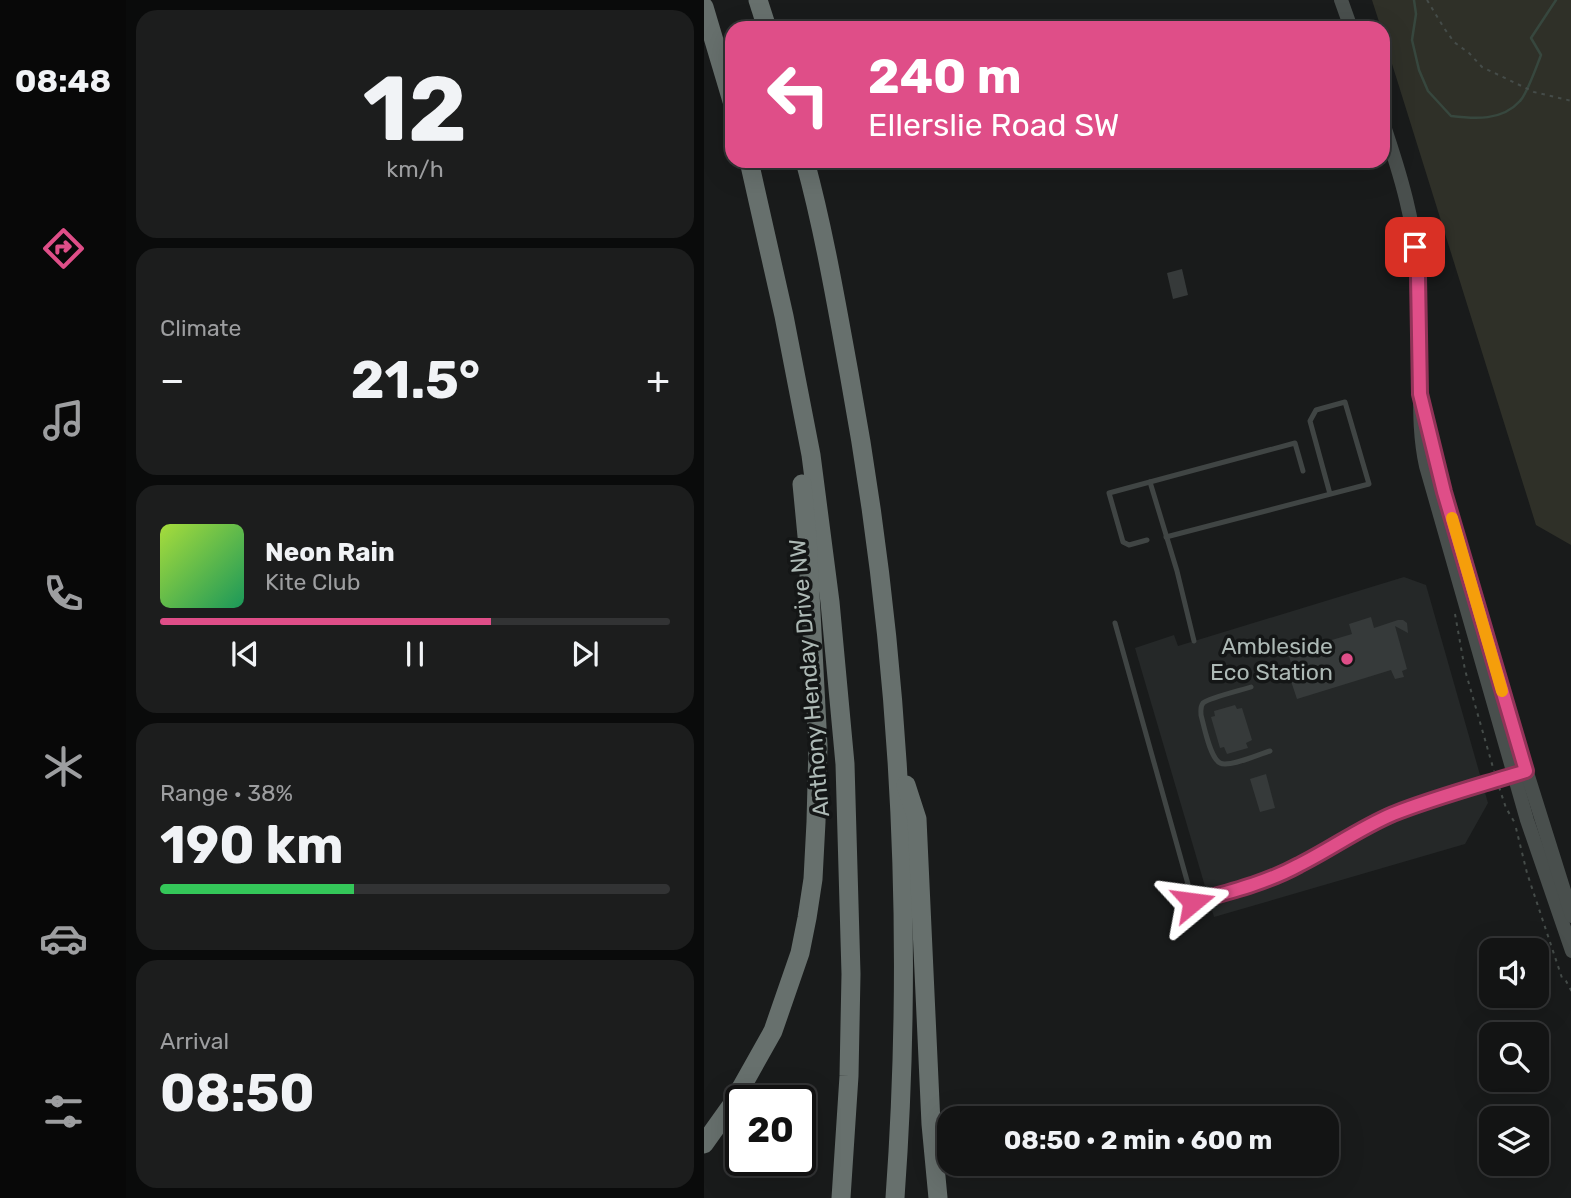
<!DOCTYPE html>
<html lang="en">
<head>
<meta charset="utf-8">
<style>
	:root { --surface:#131414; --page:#1c1d1d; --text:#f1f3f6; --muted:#9d9ea0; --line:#323334; --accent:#df4e88 }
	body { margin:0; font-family:Rubik,sans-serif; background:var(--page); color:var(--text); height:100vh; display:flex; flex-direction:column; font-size:26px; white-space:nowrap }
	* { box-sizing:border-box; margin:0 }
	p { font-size:23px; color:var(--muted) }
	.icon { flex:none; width:38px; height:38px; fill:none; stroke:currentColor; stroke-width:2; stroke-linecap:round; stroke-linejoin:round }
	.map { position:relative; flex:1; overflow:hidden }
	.drawer { display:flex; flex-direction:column; gap:10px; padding:10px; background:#0a0b0b; width:578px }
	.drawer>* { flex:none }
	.guide { position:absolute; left:21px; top:21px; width:665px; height:147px; border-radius:21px; box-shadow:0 7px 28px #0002,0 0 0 2px var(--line); background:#df4e88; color:#fff; overflow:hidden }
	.controls { position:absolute; left:775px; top:938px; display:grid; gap:14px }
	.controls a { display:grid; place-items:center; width:70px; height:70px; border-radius:14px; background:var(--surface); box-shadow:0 7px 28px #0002,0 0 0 2px var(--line); font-size:35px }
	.speed { position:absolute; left:21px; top:1085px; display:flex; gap:14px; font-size:35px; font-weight:700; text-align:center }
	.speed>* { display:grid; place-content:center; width:91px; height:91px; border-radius:50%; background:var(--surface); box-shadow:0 7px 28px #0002,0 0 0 2px var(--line); line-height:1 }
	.speed .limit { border:4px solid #111; border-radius:10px; background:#fff; color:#111 }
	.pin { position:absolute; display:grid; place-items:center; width:60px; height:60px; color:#fff; margin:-30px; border-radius:14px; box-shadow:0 4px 10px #0006 }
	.me { position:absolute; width:77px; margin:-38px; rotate:74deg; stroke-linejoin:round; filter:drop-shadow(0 0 5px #0008) }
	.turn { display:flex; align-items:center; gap:24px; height:147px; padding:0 28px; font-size:32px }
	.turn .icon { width:91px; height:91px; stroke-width:2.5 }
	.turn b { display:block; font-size:49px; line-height:60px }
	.big { font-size:52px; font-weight:700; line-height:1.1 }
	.drawer .tile { flex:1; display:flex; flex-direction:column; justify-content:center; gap:10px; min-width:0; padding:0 24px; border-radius:21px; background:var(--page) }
	.drawer .dial { align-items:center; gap:0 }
	.dial b { font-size:91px; line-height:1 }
	.song { display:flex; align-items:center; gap:21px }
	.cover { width:84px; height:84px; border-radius:10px; background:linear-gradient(135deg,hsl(80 70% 55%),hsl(150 70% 35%)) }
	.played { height:7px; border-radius:4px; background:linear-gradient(90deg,var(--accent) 65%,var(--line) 65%) }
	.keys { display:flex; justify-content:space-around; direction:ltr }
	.heat { display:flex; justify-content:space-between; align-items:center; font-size:38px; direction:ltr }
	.charge { height:10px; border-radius:5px; background:linear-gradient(90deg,#34c759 38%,var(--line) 0) }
	.trip { position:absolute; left:233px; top:1106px; width:402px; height:70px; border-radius:21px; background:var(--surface); box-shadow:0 7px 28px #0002,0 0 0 2px var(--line); font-weight:700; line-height:70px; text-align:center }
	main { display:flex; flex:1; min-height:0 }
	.tab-bar { display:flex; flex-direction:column; width:126px; justify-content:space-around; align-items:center; background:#080808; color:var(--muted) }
	.tab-bar .icon { width:49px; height:49px }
	.tab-bar .current { color:var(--accent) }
	.tab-bar b { font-size:32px; color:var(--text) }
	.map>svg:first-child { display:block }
	.built { fill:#252828 }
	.green { fill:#2f3028 }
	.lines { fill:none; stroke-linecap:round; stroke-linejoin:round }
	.stream { stroke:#37473e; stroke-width:2.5 }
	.building { fill:#363a3a }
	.path { stroke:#454c49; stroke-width:2; stroke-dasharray:3.5 5; stroke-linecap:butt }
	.service { stroke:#404544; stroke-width:5 }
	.secondary { stroke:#494f4d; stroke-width:14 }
	.motorway { stroke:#67706d; stroke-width:19 }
	.route-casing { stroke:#913358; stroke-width:18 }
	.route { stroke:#df4e88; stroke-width:12 }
	.slow { stroke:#f59e0b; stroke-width:12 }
	.poi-dot { fill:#df4e88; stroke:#141616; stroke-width:2.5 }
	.labels { text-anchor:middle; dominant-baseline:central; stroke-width:7; stroke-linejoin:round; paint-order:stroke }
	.poi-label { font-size:23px; fill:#adb9b5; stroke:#141616; text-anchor:end }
	.street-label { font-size:23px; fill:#adb9b5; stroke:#141616 }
</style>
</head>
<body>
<main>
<nav class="tab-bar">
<b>08:48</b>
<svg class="icon current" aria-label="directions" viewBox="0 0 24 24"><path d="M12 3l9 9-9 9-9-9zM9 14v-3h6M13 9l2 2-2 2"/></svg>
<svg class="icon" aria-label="music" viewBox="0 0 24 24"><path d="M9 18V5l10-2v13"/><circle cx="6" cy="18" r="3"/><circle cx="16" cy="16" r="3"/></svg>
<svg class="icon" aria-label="phone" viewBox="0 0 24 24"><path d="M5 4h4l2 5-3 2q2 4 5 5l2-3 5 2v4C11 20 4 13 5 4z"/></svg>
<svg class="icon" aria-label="climate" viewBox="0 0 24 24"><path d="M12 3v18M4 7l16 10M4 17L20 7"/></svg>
<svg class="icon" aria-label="car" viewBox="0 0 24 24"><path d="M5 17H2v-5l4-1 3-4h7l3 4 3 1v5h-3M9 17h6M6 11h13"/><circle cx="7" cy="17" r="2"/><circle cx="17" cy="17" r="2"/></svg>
<svg class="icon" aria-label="filters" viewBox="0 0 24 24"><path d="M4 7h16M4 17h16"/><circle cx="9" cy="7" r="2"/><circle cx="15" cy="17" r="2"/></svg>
</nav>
<section class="drawer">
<div class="tile dial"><b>12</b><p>km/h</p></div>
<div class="tile"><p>Climate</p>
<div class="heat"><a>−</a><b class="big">21.5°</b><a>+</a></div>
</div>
<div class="tile">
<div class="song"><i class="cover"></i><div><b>Neon Rain</b><p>Kite Club</p></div></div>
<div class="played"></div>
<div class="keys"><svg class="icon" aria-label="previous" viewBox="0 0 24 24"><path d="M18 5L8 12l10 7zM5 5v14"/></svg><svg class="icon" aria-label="pause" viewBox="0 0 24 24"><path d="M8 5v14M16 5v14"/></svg><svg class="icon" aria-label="next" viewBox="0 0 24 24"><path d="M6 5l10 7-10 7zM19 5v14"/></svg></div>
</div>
<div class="tile"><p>Range · 38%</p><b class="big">190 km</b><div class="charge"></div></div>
<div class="tile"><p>Arrival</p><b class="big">08:50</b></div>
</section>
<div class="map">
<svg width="868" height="1198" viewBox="0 0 868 1198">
	<rect width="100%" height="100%" fill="#191b1b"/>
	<path class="built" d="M 700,577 L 722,585 L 784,803 L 761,844 L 510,917 L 431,648 L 470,635 L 474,646 Z"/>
	<path class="green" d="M 668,0 L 867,0 L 867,545 L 832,525 L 679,35 L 679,28 L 677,28 Z"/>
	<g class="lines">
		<path class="stream" d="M 710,0 L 712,14 L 708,40 L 715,70 L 724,91 L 747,116 C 771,119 798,121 816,101 C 823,94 833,65 837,55 L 827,38 L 852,0"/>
	</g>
	<g class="building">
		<path d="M 478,269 L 484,295 L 469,299 L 463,273 Z"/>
		<path d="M 667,617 L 670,628 L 694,620 L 699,620 L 703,623 L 704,633 L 691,626 L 703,669 L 698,671 L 700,677 L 691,679 L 687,670 L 593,699 L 586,678 L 591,676 L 584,653 L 648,634 L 645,624 Z"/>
		<path d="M 531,705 L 533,709 L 538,708 L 548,740 L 542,743 L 544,748 L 523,754 L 520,747 L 516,748 L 507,717 L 511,716 L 510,711 Z"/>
		<path d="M 562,774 L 571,808 L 556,812 L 546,779 Z"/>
	</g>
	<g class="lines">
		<g class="path">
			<path d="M 723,0 L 740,28 L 750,42 L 765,53 L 778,67 L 830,92 L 868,101"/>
			<path d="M 751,614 L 761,670 L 790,771"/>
			<path d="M 795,787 L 802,808 L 811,823"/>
			<path d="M 812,828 L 823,873 L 858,978 L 862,981 L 868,992"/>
		</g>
		<g class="service">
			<path d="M 446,482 L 473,571 L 490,641"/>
			<path d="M 462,537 L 665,484 L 641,402 L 612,410 L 606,421 L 626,494"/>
			<path d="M 443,540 L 425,545 L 419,542 L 405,493 L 591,443 L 599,471"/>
			<path d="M 411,623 L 489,902 C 518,894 549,887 577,875 C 614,857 648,833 686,816 C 725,798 768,788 809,775"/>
			<path d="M 547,687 C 538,690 505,698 499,703 C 496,707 497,710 497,715 C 500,726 506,758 516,763 C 525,768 555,754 566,751"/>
		</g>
		<g class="secondary">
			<path d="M 637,0 L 647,28"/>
			<path d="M 679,123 C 696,173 712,225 714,279 C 716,314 715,350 716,386 C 716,413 716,439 722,466 L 823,820 L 868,951"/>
			<path d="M 724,427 L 734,470 L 808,725 L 868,916"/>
		</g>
		<g class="motorway">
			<path d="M 54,0 L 63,28"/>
			<path d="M 0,7 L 28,101"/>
			<path d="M 45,161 L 80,316 L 107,455 L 126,602 L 141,764 L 147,974 L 145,1076 L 137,1198"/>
			<path d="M 101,161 C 120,231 132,302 145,373 C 195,644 211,922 191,1198"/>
			<path d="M 202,785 L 213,819 L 227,1124 L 234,1198"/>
			<path d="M 0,1144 L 27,1106 L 69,1031 L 96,953 L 103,918 L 109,879 L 112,822 L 114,746 L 103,536 L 98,484"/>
		</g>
	</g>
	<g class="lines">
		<defs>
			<path id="route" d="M 489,902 C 525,892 562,883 595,865 C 627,849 656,828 689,814 C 732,797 778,785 822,771 L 740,492 L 716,394 L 714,276 L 711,247"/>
		</defs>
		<use href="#route" class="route-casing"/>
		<use href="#route" class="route"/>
		<path class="slow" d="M 748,518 L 798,691"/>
	</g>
	<circle class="poi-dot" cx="643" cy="659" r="7"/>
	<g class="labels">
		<g class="poi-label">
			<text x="629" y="646">Ambleside<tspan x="629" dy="26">Eco Station</tspan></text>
		</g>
		<g class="street-label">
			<text transform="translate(105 678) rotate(-95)">Anthony Henday Drive NW</text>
		</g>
	</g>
</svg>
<div class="controls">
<a><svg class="icon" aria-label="sound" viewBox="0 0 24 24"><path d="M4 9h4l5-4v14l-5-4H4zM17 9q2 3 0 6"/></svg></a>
<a><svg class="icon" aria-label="search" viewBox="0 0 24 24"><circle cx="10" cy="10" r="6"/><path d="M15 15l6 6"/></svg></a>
<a><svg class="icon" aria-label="layers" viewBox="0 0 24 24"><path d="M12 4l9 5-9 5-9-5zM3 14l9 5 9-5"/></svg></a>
</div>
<div class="speed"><div class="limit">20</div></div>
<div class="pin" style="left:711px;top:247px;background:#d93025"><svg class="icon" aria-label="arrive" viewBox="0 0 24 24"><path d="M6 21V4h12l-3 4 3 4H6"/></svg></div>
<svg class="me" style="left:489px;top:902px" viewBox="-20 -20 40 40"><path d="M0-17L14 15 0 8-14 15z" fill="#df4e88" stroke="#fff" stroke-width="4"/></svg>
<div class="trip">08:50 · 2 min · 600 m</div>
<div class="guide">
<div class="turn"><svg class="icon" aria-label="left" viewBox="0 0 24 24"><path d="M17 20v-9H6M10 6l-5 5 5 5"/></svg><div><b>240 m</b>Ellerslie Road SW</div></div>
</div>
</div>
</main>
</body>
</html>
